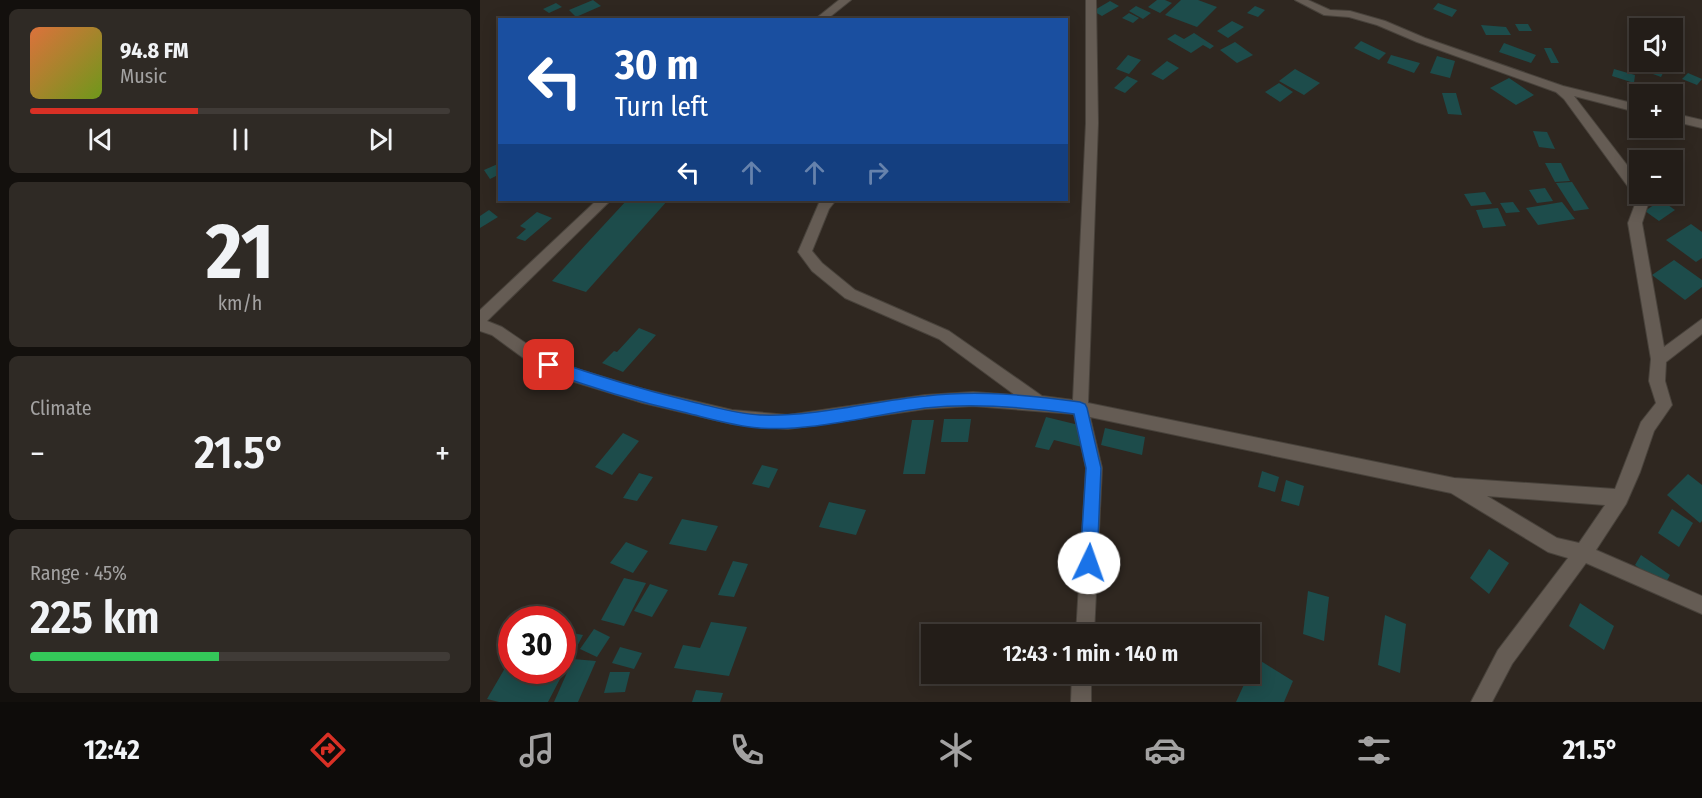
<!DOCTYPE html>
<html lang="en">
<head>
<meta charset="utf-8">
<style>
	:root { --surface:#231d18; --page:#2f2a25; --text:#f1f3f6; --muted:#a3a2a2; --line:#403b37; --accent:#d93025 }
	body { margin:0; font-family:"Fira Sans Condensed",sans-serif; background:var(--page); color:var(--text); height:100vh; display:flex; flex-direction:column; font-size:22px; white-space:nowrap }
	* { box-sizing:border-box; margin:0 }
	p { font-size:20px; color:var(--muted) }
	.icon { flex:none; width:33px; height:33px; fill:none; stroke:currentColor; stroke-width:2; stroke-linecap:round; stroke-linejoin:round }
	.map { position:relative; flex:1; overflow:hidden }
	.sheet { display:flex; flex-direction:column; gap:9px; padding:9px; background:#13100d; width:480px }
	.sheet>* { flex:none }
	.hud { position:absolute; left:18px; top:18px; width:570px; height:183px; border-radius:0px; box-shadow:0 3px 15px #0003,0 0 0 2px var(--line); background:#1a4fa0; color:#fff; overflow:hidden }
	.fabs { position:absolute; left:1149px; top:18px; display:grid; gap:12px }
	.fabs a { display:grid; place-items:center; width:54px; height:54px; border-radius:0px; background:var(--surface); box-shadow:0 3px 15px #0003,0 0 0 2px var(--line); font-size:30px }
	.speed { position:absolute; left:18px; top:606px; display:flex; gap:12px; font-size:30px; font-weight:700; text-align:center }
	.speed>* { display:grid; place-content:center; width:78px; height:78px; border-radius:50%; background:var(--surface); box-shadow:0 3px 15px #0003,0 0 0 2px var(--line); line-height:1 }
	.speed .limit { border:9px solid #d22; background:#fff; color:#111 }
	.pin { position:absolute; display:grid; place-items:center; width:51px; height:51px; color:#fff; margin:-26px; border-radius:12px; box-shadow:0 3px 9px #0006 }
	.me { position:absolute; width:66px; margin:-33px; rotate:3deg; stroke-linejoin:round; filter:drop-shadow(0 0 4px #0008) }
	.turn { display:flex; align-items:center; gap:21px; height:126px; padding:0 18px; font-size:27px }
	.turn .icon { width:78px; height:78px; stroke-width:2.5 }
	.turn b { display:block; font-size:42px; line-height:51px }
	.lanes { display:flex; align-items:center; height:57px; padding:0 18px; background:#0003; justify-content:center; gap:30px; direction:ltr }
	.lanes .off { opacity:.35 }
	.big { font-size:45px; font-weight:600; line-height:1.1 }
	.sheet .widget { flex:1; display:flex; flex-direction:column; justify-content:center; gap:9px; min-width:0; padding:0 21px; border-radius:9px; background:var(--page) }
	.sheet .dial { align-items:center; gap:0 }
	.dial b { font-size:78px; line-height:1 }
	.song { display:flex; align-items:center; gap:18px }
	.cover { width:72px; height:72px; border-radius:9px; background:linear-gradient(135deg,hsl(20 70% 55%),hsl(80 70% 35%)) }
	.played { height:6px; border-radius:3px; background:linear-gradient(90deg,var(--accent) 40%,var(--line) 40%) }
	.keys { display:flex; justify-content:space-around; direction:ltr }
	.heat { display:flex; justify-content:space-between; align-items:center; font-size:33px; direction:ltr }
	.charge { height:9px; border-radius:4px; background:linear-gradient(90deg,#34c759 45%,var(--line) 0) }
	.trip { position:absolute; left:441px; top:624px; width:339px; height:60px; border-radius:0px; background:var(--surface); box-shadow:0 3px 15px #0003,0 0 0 2px var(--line); font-weight:600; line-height:60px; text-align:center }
	.dock { display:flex; height:96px; justify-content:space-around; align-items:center; background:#0e0c0a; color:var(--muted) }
	.dock .icon { width:42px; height:42px }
	.dock .current { color:var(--accent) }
	.dock b { font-size:27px; color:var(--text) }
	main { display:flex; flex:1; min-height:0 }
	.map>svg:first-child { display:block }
	.building { fill:#1d4c4b }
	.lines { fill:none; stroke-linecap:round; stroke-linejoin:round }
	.street-casing { stroke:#48423b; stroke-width:2 }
	.street { fill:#655c54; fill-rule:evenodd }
	.route { fill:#1a73e8; stroke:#114b97; stroke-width:1.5 }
</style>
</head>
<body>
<main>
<section class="sheet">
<div class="widget">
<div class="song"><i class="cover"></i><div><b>94.8 FM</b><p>Music</p></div></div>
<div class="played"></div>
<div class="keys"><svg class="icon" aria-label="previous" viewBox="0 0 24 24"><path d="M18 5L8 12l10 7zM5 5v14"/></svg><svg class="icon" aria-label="pause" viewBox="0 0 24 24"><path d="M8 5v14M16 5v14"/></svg><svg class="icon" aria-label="next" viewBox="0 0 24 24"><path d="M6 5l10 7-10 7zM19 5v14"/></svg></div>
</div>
<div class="widget dial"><b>21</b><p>km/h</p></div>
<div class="widget"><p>Climate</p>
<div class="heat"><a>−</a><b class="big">21.5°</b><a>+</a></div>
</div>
<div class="widget"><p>Range · 45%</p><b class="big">225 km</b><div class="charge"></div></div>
</section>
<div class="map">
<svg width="1222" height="702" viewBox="0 0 1222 702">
	<rect width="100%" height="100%" fill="#2f2720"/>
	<g class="building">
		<path d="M 113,0 L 121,6 L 96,17 L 89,10 Z"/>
		<path d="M 677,0 L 685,0 L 692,3 L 680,13 L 668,7 Z"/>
		<path d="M 701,0 L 718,0 L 737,7 L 717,27 L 685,15 Z"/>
		<path d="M 630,1 L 639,6 L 622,16 L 613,11 Z"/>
		<path d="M 76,3 L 82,7 L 69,13 L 63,9 Z"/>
		<path d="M 958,3 L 977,10 L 972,17 L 953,9 Z"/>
		<path d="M 656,6 L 671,13 L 663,19 L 649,11 Z"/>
		<path d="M 775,6 L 785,10 L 778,17 L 767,13 Z"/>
		<path d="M 649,13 L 659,18 L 653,23 L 642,18 Z"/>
		<path d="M 752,21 L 764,27 L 748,38 L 737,31 Z"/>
		<path d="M 1035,24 L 1048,24 L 1052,31 L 1039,31 Z"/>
		<path d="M 1001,25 L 1026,27 L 1031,35 L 1006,35 Z"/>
		<path d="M 714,33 L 734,46 L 730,49 L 723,45 L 711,53 L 687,39 L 695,34 L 704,39 Z"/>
		<path d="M 881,41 L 906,53 L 899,60 L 874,48 Z"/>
		<path d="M 755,42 L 773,55 L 757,63 L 740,50 Z"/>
		<path d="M 1024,43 L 1056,55 L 1051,63 L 1019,52 Z"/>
		<path d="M 1064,48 L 1071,48 L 1079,63 L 1071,63 Z"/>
		<path d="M 648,55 L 661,60 L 649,74 L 636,69 Z"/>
		<path d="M 911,55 L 940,63 L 934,73 L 907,63 Z"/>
		<path d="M 957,56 L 975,61 L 970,78 L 950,73 Z"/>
		<path d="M 687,61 L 699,68 L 683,80 L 671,74 Z"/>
		<path d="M 1166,62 L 1185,69 L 1181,77 L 1162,70 Z"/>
		<path d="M 815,69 L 840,83 L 824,95 L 799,81 Z"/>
		<path d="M 1134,69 L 1155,75 L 1154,83 L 1132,76 Z"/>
		<path d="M 1208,73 L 1222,79 L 1217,85 L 1202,79 Z"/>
		<path d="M 647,76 L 658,81 L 645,93 L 634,88 Z"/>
		<path d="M 1029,78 L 1054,95 L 1036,105 L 1010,88 Z"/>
		<path d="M 799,83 L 813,92 L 800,102 L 785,92 Z"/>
		<path d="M 962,93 L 976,93 L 982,115 L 968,114 Z"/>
		<path d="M 1053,131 L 1067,132 L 1075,149 L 1059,147 Z"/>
		<path d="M 1154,148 L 1184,157 L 1183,160 L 1160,160 L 1160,170 L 1151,167 Z"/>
		<path d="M 20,163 L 20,174 L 10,179 L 4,170 Z"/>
		<path d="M 1065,163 L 1081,163 L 1090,181 L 1075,182 Z"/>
		<path d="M 1092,182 L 1109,209 L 1094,211 L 1076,183 Z"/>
		<path d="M 1065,188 L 1073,201 L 1057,203 L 1049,190 Z"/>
		<path d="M 1005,192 L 1012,204 L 991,206 L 984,194 Z"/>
		<path d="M 147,200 L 188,200 L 106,292 L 72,281 Z"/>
		<path d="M 1181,200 L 1195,210 L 1179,221 L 1165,211 Z"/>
		<path d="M 1033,202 L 1040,212 L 1026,213 L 1020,203 Z"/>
		<path d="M 1082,202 L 1095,219 L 1058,225 L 1046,208 Z"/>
		<path d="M 1018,208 L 1026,226 L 1003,228 L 996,210 Z"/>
		<path d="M 9,210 L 18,217 L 0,228 L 0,216 Z"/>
		<path d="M 57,212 L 72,218 L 45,241 L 36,238 L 46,229 L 40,226 Z"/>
		<path d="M 1211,224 L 1222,232 L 1222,258 L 1216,262 L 1186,240 Z"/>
		<path d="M 1194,260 L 1222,280 L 1222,287 L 1205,300 L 1172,275 Z"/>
		<path d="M 159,328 L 176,335 L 143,372 L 122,363 L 134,351 L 137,352 Z"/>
		<path d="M 566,417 L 607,427 L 602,447 L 574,440 L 569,450 L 555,447 Z"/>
		<path d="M 464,419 L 491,419 L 488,442 L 461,442 Z"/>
		<path d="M 432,420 L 454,420 L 445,474 L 423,474 Z"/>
		<path d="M 625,428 L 665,437 L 662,455 L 621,445 Z"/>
		<path d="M 143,433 L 159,441 L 132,475 L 115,467 Z"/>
		<path d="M 282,465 L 298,469 L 289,488 L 272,484 Z"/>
		<path d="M 782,471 L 799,477 L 795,492 L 778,487 Z"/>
		<path d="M 159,473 L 173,477 L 157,501 L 143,498 Z"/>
		<path d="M 1208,474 L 1222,485 L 1222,521 L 1220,523 L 1187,495 Z"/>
		<path d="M 806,480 L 824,486 L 819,506 L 801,501 Z"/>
		<path d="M 349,502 L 386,510 L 376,535 L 339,527 Z"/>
		<path d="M 1192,509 L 1213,523 L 1199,547 L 1178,533 Z"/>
		<path d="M 202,519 L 238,526 L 226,551 L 189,544 Z"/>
		<path d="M 146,542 L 168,551 L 153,573 L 130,563 Z"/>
		<path d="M 1009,549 L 1029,563 L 1009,594 L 990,578 Z"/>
		<path d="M 1161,555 L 1190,575 L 1184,586 L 1155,565 Z"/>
		<path d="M 253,561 L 268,564 L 254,597 L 238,595 Z"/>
		<path d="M 144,578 L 166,583 L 144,626 L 121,620 Z"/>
		<path d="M 170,584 L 188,590 L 172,617 L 154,611 Z"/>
		<path d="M 828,591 L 849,597 L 844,641 L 823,634 Z"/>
		<path d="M 1100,603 L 1134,626 L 1124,650 L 1089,626 Z"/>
		<path d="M 905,615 L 926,624 L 920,673 L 898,665 Z"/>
		<path d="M 231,622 L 267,627 L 249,676 L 194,668 L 203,645 L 220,648 Z"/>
		<path d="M 114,629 L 130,637 L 117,657 L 100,649 Z"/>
		<path d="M 82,631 L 103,635 L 68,702 L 19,702 L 7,699 L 32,656 L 32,670 L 82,670 Z"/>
		<path d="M 140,647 L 162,653 L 154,669 L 132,663 Z"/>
		<path d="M 776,658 L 813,681 L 804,702 L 756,702 Z"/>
		<path d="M 93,659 L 116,661 L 98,702 L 74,702 Z"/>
		<path d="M 130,672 L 150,672 L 145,692 L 124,693 Z"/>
		<path d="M 216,690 L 243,693 L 240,702 L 212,702 Z"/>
	</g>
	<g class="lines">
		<defs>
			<g id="street">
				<path d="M 359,0 L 371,0 L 346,20 L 334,20 Z"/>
				<path d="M 606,0 L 616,0 L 618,123 L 608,403 L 974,478 L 1135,489 L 1161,422 L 1176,403 L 1169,381 L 1171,359 L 1148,223 L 1157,199 L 1084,99 L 1076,92 L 937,42 L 897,25 L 869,17 L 844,15 L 815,0 L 828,0 L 850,10 L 870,11 L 905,21 L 945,38 L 1083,86 L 1160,105 L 1160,113 L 1094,96 L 1160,182 L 1160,194 L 1168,194 L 1170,198 L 1162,223 L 1184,347 L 1222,319 L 1222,334 L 1186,362 L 1185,381 L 1192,405 L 1174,431 L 1160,472 L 1146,504 L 1116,550 L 1222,596 L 1222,614 L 1106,563 L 1032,664 L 1012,702 L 991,702 L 1018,650 L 1088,558 L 1068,552 L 971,493 L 610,417 L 622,468 L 614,634 L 596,634 L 606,468 L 594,414 L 493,406 L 445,409 L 308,429 L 252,424 L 163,403 L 75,376 L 53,365 L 12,335 L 0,331 L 0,310 L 117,200 L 131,200 L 7,321 L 22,327 L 63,355 L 84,365 L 163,389 L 252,410 L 308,415 L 445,395 L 493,392 L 535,395 L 459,339 L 365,298 L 332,271 L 318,252 L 339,203 L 342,200 L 356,200 L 349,209 L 332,251 L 342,263 L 375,290 L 469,331 L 562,396 L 593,400 L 606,123 ZM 1007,496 L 1125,505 L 1099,543 L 1077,538 Z"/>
				<path d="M 1192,113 L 1222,120 L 1222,128 L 1192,121 Z"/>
				<path d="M 592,674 L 611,674 L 611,702 L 591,702 Z"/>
			</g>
		</defs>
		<use href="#street" class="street-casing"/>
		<use href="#street" class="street"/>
	</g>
	<path class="route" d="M 69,359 C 117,376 164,390 213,402 C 235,407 257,414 280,415 C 336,417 391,401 446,396 C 498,390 549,395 600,402 L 605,404 L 607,408 L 621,468 L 617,563 L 614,569 L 609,571 L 603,569 L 600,563 L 606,468 L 594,414 C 545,407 495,403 445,408 C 390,415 335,432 279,428 C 254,426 231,419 207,413 C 158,402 111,388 64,370 L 62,365 L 64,361 Z"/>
</svg>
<div class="fabs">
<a><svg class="icon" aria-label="sound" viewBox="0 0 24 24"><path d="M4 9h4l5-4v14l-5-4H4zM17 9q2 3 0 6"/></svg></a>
<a>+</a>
<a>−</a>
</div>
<div class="speed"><div class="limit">30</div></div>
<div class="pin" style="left:69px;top:365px;background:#d93025"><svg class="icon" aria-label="arrive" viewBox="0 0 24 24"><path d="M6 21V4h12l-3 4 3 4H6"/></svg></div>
<svg class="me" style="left:609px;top:563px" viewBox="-20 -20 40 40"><circle r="19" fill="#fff"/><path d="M0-13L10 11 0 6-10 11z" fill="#1a73e8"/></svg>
<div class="trip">12:43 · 1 min · 140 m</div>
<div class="hud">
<div class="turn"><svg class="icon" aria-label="left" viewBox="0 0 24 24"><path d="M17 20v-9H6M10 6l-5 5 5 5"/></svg><div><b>30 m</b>Turn left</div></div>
<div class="lanes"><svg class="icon" aria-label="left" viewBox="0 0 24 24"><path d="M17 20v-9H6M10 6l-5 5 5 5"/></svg><svg class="icon off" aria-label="ahead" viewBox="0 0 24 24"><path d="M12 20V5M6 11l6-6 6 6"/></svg><svg class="icon off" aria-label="ahead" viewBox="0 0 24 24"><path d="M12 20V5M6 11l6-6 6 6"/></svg><svg class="icon off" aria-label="right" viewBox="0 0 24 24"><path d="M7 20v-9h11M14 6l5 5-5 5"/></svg></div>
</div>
</div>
</main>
<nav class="dock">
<b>12:42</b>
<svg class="icon current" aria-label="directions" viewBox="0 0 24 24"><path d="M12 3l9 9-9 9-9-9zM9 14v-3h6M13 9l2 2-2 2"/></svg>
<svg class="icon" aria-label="music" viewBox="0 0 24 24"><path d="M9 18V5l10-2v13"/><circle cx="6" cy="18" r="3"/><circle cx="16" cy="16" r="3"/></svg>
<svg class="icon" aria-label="phone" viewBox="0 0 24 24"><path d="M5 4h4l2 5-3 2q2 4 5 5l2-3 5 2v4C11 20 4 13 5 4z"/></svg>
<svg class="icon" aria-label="climate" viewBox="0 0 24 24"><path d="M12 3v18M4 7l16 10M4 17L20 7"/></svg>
<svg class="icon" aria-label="car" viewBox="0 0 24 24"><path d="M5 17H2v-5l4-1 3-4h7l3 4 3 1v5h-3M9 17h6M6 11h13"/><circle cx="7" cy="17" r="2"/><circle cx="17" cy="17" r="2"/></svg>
<svg class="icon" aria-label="filters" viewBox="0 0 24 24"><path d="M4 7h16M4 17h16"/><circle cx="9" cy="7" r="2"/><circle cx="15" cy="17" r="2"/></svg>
<b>21.5°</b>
</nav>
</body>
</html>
